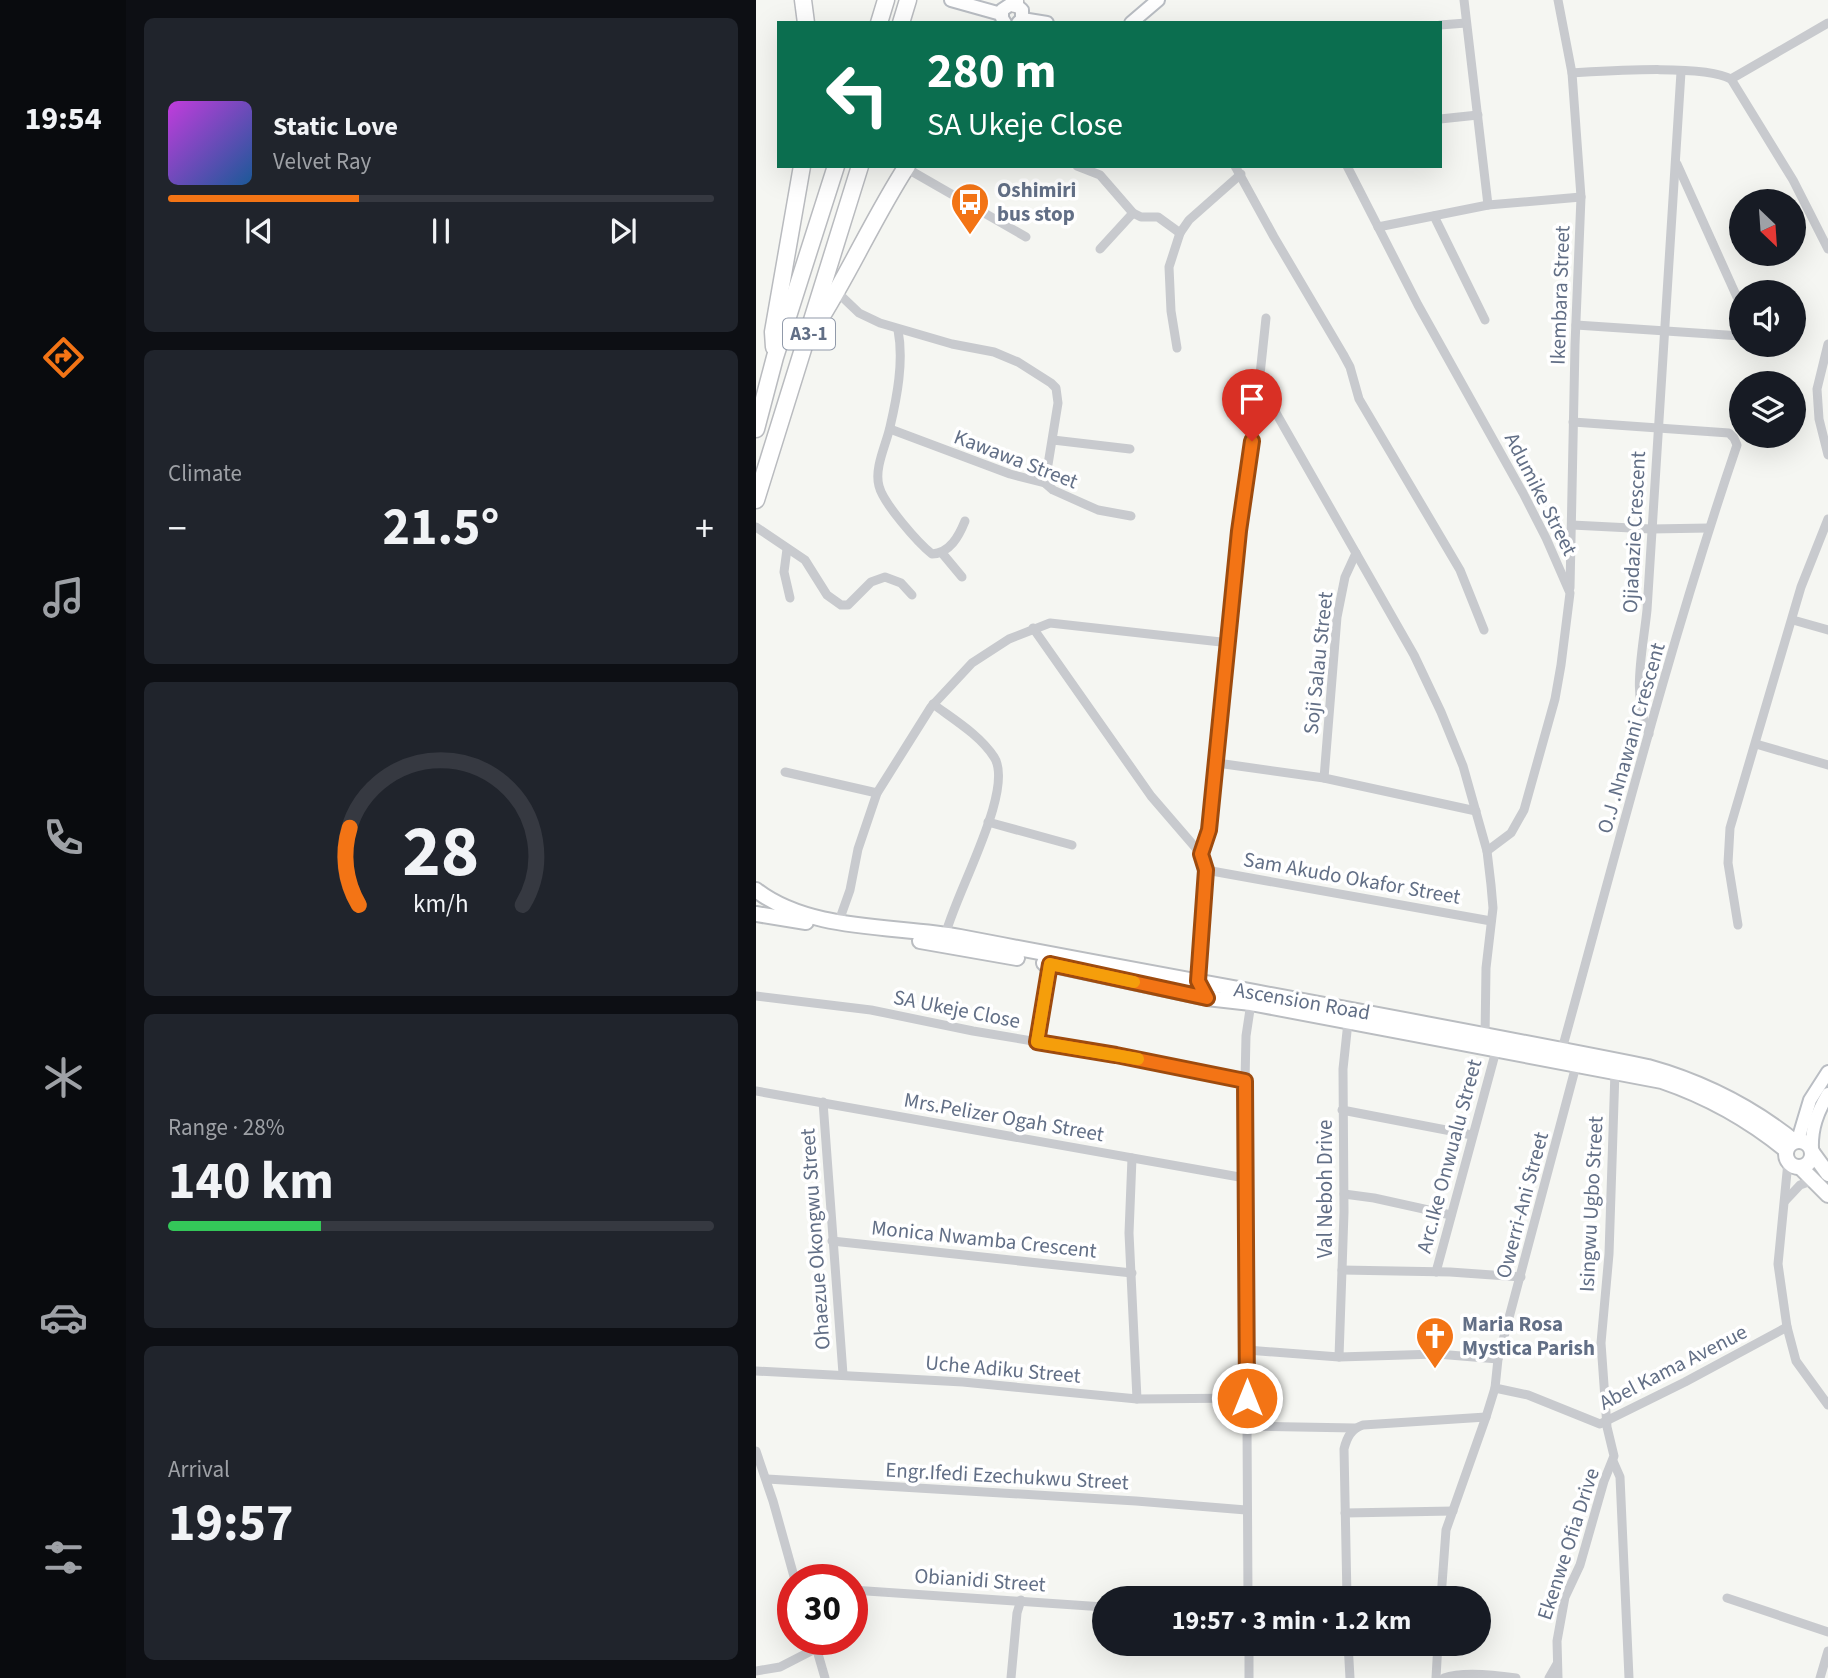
<!DOCTYPE html>
<html lang="en">
<head>
<meta charset="utf-8">
<style>
	:root { --surface:#171b24; --page:#20242c; --text:#f1f3f6; --muted:#9ea1a6; --line:#363941; --accent:#f37415 }
	body { margin:0; font-family:"Source Sans 3",sans-serif; background:var(--page); color:var(--text); height:100vh; display:flex; flex-direction:column; font-size:26px; white-space:nowrap }
	* { box-sizing:border-box; margin:0 }
	p { font-size:23px; color:var(--muted) }
	.icon { flex:none; width:38px; height:38px; fill:none; stroke:currentColor; stroke-width:2; stroke-linecap:round; stroke-linejoin:round }
	.map { position:relative; flex:1; overflow:hidden }
	.drawer { display:flex; flex-direction:column; gap:18px; padding:18px; background:#0d0f14; width:630px }
	.drawer>* { flex:none }
	.guide { position:absolute; left:21px; top:21px; width:665px; height:147px; border-radius:0px; box-shadow:0 7px 28px #0002; background:#0b6e4f; color:#fff; overflow:hidden }
	.needle { width:46px; rotate:155deg }
	.controls { position:absolute; left:973px; top:189px; display:grid; gap:14px }
	.controls a { display:grid; place-items:center; width:77px; height:77px; border-radius:50%; background:var(--surface); box-shadow:0 7px 28px #0002; font-size:35px }
	.speed { position:absolute; left:21px; top:1564px; display:flex; gap:14px; font-size:35px; font-weight:700; text-align:center }
	.speed>* { display:grid; place-content:center; width:91px; height:91px; border-radius:50%; background:var(--surface); box-shadow:0 7px 28px #0002; line-height:1 }
	.speed .limit { border:10px solid #d22; background:#fff; color:#111 }
	.pin { position:absolute; display:grid; place-items:center; width:60px; height:60px; color:#fff; margin:-72px -30px; border-radius:50% 50% 50% 0; rotate:-45deg; box-shadow:0 0 7px #0007 }
	.pin .icon { rotate:45deg }
	.me { position:absolute; width:77px; margin:-38px; rotate:0deg; stroke-linejoin:round; filter:drop-shadow(0 0 5px #0008) }
	.turn { display:flex; align-items:center; gap:24px; height:147px; padding:0 35px; font-size:32px }
	.turn .icon { width:91px; height:91px; stroke-width:2.5 }
	.turn b { display:block; font-size:49px; line-height:60px }
	.big { font-size:52px; font-weight:700; line-height:1.1 }
	.drawer .tile { flex:1; display:flex; flex-direction:column; justify-content:center; gap:10px; min-width:0; padding:0 24px; border-radius:10px; background:var(--page) }
	.drawer .dial { align-items:center; gap:0 }
	.dial svg { height:182px; overflow:visible; fill:none; stroke:var(--line); stroke-width:7; stroke-linecap:round; text-anchor:middle }
	.dial text { fill:var(--text); stroke:none }
	.song { display:flex; align-items:center; gap:21px }
	.cover { width:84px; height:84px; border-radius:10px; background:linear-gradient(135deg,hsl(290 70% 55%),hsl(210 70% 35%)) }
	.played { height:7px; border-radius:4px; background:linear-gradient(90deg,var(--accent) 35%,var(--line) 35%) }
	.keys { display:flex; justify-content:space-around; direction:ltr }
	.heat { display:flex; justify-content:space-between; align-items:center; font-size:38px; direction:ltr }
	.charge { height:10px; border-radius:5px; background:linear-gradient(90deg,#34c759 28%,var(--line) 0) }
	.trip { position:absolute; left:336px; top:1586px; width:399px; height:70px; border-radius:35px; background:var(--surface); box-shadow:0 7px 28px #0002; font-weight:700; line-height:70px; text-align:center }
	main { display:flex; flex:1; min-height:0 }
	.menu { display:flex; flex-direction:column; width:126px; justify-content:space-around; align-items:center; background:#090b0e; color:var(--muted) }
	.menu .icon { width:49px; height:49px }
	.menu .on { color:var(--accent) }
	.menu b { font-size:32px; color:var(--text) }
	.map>svg:first-child { display:block }
	.lines { fill:none; stroke-linecap:round; stroke-linejoin:round }
	.secondary-casing { stroke:#b9bdc3; stroke-width:16 }
	.primary-casing { stroke:#babdc1; stroke-width:18 }
	.trunk-casing { stroke:#b9bbbf; stroke-width:19 }
	.minor { stroke:#c8cace; stroke-width:9 }
	.secondary { stroke:#fff; stroke-width:12 }
	.primary { stroke:#fff; stroke-width:14 }
	.trunk { stroke:#fff; stroke-width:16 }
	.route-casing { stroke:#9e4b0e; stroke-width:18 }
	.route { stroke:#f37415; stroke-width:12 }
	.slow { stroke:#f59e0b; stroke-width:12 }
	.labels { text-anchor:middle; dominant-baseline:central; stroke-width:7; stroke-linejoin:round; paint-order:stroke }
	.shield { fill:#fff; stroke:#919aaa; stroke-width:2 }
	.shield-label { font-size:19px; font-weight:bold; fill:#626f86 }
	.poi-label { font-size:21px; font-weight:bold; fill:#626f86; stroke:#fff; text-anchor:start }
	.street-label { font-size:21px; fill:#626f86; stroke:#fff }
</style>
</head>
<body>
<main>
<nav class="menu">
<b>19:54</b>
<svg class="icon on" aria-label="directions" viewBox="0 0 24 24"><path d="M12 3l9 9-9 9-9-9zM9 14v-3h6M13 9l2 2-2 2"/></svg>
<svg class="icon" aria-label="music" viewBox="0 0 24 24"><path d="M9 18V5l10-2v13"/><circle cx="6" cy="18" r="3"/><circle cx="16" cy="16" r="3"/></svg>
<svg class="icon" aria-label="phone" viewBox="0 0 24 24"><path d="M5 4h4l2 5-3 2q2 4 5 5l2-3 5 2v4C11 20 4 13 5 4z"/></svg>
<svg class="icon" aria-label="climate" viewBox="0 0 24 24"><path d="M12 3v18M4 7l16 10M4 17L20 7"/></svg>
<svg class="icon" aria-label="car" viewBox="0 0 24 24"><path d="M5 17H2v-5l4-1 3-4h7l3 4 3 1v5h-3M9 17h6M6 11h13"/><circle cx="7" cy="17" r="2"/><circle cx="17" cy="17" r="2"/></svg>
<svg class="icon" aria-label="filters" viewBox="0 0 24 24"><path d="M4 7h16M4 17h16"/><circle cx="9" cy="7" r="2"/><circle cx="15" cy="17" r="2"/></svg>
</nav>
<section class="drawer">
<div class="tile">
<div class="song"><i class="cover"></i><div><b>Static Love</b><p>Velvet Ray</p></div></div>
<div class="played"></div>
<div class="keys"><svg class="icon" aria-label="previous" viewBox="0 0 24 24"><path d="M18 5L8 12l10 7zM5 5v14"/></svg><svg class="icon" aria-label="pause" viewBox="0 0 24 24"><path d="M8 5v14M16 5v14"/></svg><svg class="icon" aria-label="next" viewBox="0 0 24 24"><path d="M6 5l10 7-10 7zM19 5v14"/></svg></div>
</div>
<div class="tile"><p>Climate</p>
<div class="heat"><a>−</a><b class="big">21.5°</b><a>+</a></div>
</div>
<div class="tile dial"><svg viewBox="0 0 100 80">
<path d="M14 69A42 42 0 1 1 86 69"/>
<path d="M14 69A42 42 0 0 1 10 35" stroke="#f37415"/>
<text x="50" y="56" font-size="32" font-weight="700">28</text>
<text x="50" y="72" font-size="11">km/h</text>
</svg></div>
<div class="tile"><p>Range · 28%</p><b class="big">140 km</b><div class="charge"></div></div>
<div class="tile"><p>Arrival</p><b class="big">19:57</b></div>
</section>
<div class="map">
<svg width="1072" height="1678" viewBox="0 0 1072 1678">
	<rect width="100%" height="100%" fill="#f5f6f2"/>
	<g class="lines">
		<defs>
			<g id="secondary">
				<path d="M 195,0 L 245,14"/>
				<path d="M 266,19 L 291,23"/>
				<path d="M 249,23 L 246,18 L 246,10 L 255,4 L 259,4 L 266,10 L 266,19 L 262,23"/>
				<path d="M 375,23 L 402,0"/>
				<path d="M 1042,1140 L 1054,1100 L 1072,1072"/>
				<path d="M 1056,1150 C 1055,1128 1061,1113 1072,1094"/>
			</g>
			<g id="primary">
				<path d="M 0,890 C 54,932 139,925 204,937 C 433,981 663,1021 892,1067 C 946,1082 994,1106 1038,1141"/>
				<path d="M 0,914 L 50,922"/>
				<path d="M 164,941 L 261,958"/>
				<path d="M 288,963 L 451,998 L 495,1003 L 906,1081 C 953,1097 992,1119 1030,1150"/>
				<circle cx="1043" cy="1154" r="13"/>
				<path d="M 1056,1152 L 1072,1174"/>
				<path d="M 1044,1167 L 1072,1195"/>
			</g>
			<g id="trunk">
				<path d="M 47,0 L 50,23"/>
				<path d="M 259,0 L 259,4"/>
				<path d="M 123,23 L 130,0"/>
				<path d="M 145,23 L 152,0"/>
				<path d="M 61,324 C 94,272 118,217 151,166"/>
				<path d="M 18,347 L 17,332 L 46,166"/>
				<path d="M 0,429 L 19,357 L 80,166"/>
				<path d="M 0,500 L 104,166"/>
			</g>
		</defs>
		<use href="#secondary" class="secondary-casing"/>
		<use href="#primary" class="primary-casing"/>
		<use href="#trunk" class="trunk-casing"/>
		<g class="minor">
			<path d="M 708,0 L 732,205"/>
			<path d="M 802,0 L 816,73 L 825,197 L 819,345 L 814,588"/>
			<path d="M 684,25 L 710,23"/>
			<path d="M 816,73 C 850,71 948,64 975,79"/>
			<path d="M 975,79 L 1037,180 L 1072,249"/>
			<path d="M 975,79 L 1072,23"/>
			<path d="M 684,119 L 722,115"/>
			<path d="M 921,164 L 985,306"/>
			<path d="M 321,166 L 344,175 L 377,213 L 385,217 L 402,217 L 424,233 L 433,220 L 485,174"/>
			<path d="M 479,166 L 518,237 L 587,354 L 594,367 L 603,399 L 704,570 L 728,630"/>
			<path d="M 591,166 L 662,305 L 767,493 L 790,538 L 814,593 L 805,665 L 799,699 L 768,810 L 755,833 L 731,851"/>
			<path d="M 150,168 L 270,237"/>
			<path d="M 678,216 L 729,320"/>
			<path d="M 622,227 L 732,205 L 825,197"/>
			<path d="M 344,249 L 377,213"/>
			<path d="M 81,292 L 103,313 L 124,323 L 196,344 L 238,352 L 262,362 L 295,383 L 300,388 L 302,403 L 289,483"/>
			<path d="M 820,325 L 985,336"/>
			<path d="M 142,330 C 148,361 141,397 134,427 C 130,445 118,468 123,486 C 127,503 162,543 176,554 C 194,553 203,536 209,521"/>
			<path d="M 1072,344 L 1061,389 L 1063,419 L 1072,455"/>
			<path d="M 421,348 L 415,311 L 413,267 L 424,233"/>
			<path d="M 503,383 L 658,655 L 685,712 L 707,766 L 731,851 L 735,885 L 737,908 L 730,968 L 729,1038"/>
			<path d="M 134,429 L 254,474 L 289,483 L 297,490 L 342,510 L 375,516"/>
			<path d="M 297,440 L 374,449"/>
			<path d="M 816,525 L 895,529 L 953,528"/>
			<path d="M 0,527 L 49,560 L 71,595 L 85,605 L 92,605 L 115,582 L 129,577 L 145,583 L 156,595"/>
			<path d="M 31,549 L 28,572 L 34,598"/>
			<path d="M 186,553 L 206,577"/>
			<path d="M 1037,620 L 1072,630"/>
			<path d="M 277,628 L 395,796 L 445,854"/>
			<path d="M 177,704 C 197,719 224,735 238,757 C 260,790 196,899 188,940"/>
			<path d="M 893,734 C 875,696 887,650 891,610 L 925,72"/>
			<path d="M 1000,744 L 1072,765"/>
			<path d="M 461,763 L 568,778 L 720,811"/>
			<path d="M 29,772 L 121,793"/>
			<path d="M 568,778 L 581,617 L 589,577 L 600,553"/>
			<path d="M 232,822 L 316,845"/>
			<path d="M 450,870 L 735,921"/>
			<path d="M 83,921 L 94,890 L 102,849 L 121,793 L 175,707 L 216,663 L 253,639 L 294,623 L 474,643"/>
			<path d="M 982,925 L 972,863 L 974,828 L 1045,587 L 1072,519"/>
			<path d="M 444,985 L 442,981 L 450,870 L 445,854 L 453,830 L 483,531 L 499,422 L 510,318"/>
			<path d="M 0,996 L 115,1010 L 217,1031 L 360,1055 L 489,1081"/>
			<path d="M 281,1042 L 295,961"/>
			<path d="M 805,1053 C 861,850 913,645 981,445 L 978,438 L 973,433 L 817,422"/>
			<path d="M 0,1091 L 489,1178"/>
			<path d="M 67,1102 L 87,1374"/>
			<path d="M 586,1110 L 716,1135"/>
			<path d="M 376,1158 L 373,1233 L 381,1399"/>
			<path d="M 1032,1162 L 1022,1264 L 1031,1327 L 1040,1361 L 1072,1405"/>
			<path d="M 588,1194 L 618,1198 L 695,1215"/>
			<path d="M 1029,1201 L 1044,1185 L 1058,1180"/>
			<path d="M 76,1241 L 376,1273"/>
			<path d="M 586,1270 L 694,1272 L 765,1277"/>
			<path d="M 680,1272 L 741,1047"/>
			<path d="M 491,1350 L 583,1357 L 681,1354 L 742,1359"/>
			<path d="M 583,1357 L 588,1212 L 587,1069 L 592,1022"/>
			<path d="M 0,1371 L 207,1382 L 381,1399 L 491,1398"/>
			<path d="M 739,1388 L 772,1395 L 844,1424 L 929,1382 L 1031,1327"/>
			<path d="M 490,1426 L 599,1428"/>
			<path d="M 0,1451 L 17,1501 L 39,1580"/>
			<path d="M 857,1461 L 864,1477 L 873,1678"/>
			<path d="M 11,1479 L 380,1501 L 490,1510"/>
			<path d="M 589,1513 L 697,1511"/>
			<path d="M 96,1590 L 348,1607"/>
			<path d="M 492,1598 L 489,1081 L 490,1036 L 495,1003"/>
			<path d="M 591,1598 L 588,1449 C 591,1437 595,1429 607,1425 L 730,1417"/>
			<path d="M 685,1598 L 690,1530 L 730,1417 L 739,1388 L 742,1359 L 821,1062"/>
			<path d="M 971,1598 L 1072,1632"/>
			<path d="M 58,1640 L 69,1678"/>
			<path d="M 592,1643 L 594,1678"/>
			<path d="M 0,1671 L 24,1667 L 61,1648"/>
			<path d="M 255,1678 L 261,1613 L 265,1600"/>
			<path d="M 493,1678 L 493,1643"/>
			<path d="M 680,1678 L 682,1643"/>
			<path d="M 688,1678 C 707,1671 740,1675 760,1678"/>
			<path d="M 793,1678 L 801,1664"/>
			<path d="M 802,1678 L 801,1641 L 809,1597 L 824,1565 L 848,1481 L 858,1456 L 851,1427 L 845,1343 L 853,1254 L 859,1071"/>
			<path d="M 1064,1678 L 1072,1651"/>
		</g>
		<use href="#secondary" class="secondary"/>
		<use href="#primary" class="primary"/>
		<use href="#trunk" class="trunk"/>
	</g>
	<g class="lines">
		<defs>
			<path id="route" d="M 491,1398 L 489,1081 L 360,1055 L 281,1042 L 294,964 L 451,998 L 442,981 L 450,870 L 445,854 L 453,830 L 483,531 L 496,441"/>
		</defs>
		<use href="#route" class="route-casing"/>
		<use href="#route" class="route"/>
		<path class="slow" d="M 378,982 L 294,964 L 281,1042 L 382,1059"/>
	</g>
	<defs>
		<symbol id="bus-pin" viewBox="-11 -11 22 30"><path d="M0 17L-7.5 6A9.5 9.5 0 1 1 7.5 6Z" fill="#f37415" stroke="#fff"/><path d="M-5-6H5V4H4V6H2V4H-2V6H-4V4H-5ZM-3.5-4V0h7V-4ZM-3.5 1.2v1.5H-2V1.2ZM2 1.2v1.5H3.5V1.2Z" fill="#fff"/></symbol>
		<symbol id="church-pin" viewBox="-11 -11 22 30"><path d="M0 17L-7.5 6A9.5 9.5 0 1 1 7.5 6Z" fill="#f37415" stroke="#fff"/><path d="M-1.2-6h2.4v3.5h3.3v2.4h-3.3V6h-2.4V-.1h-3.3v-2.4h3.3Z" fill="#fff"/></symbol>
	</defs>
	<g fill-rule="evenodd">
		<use href="#bus-pin" x="192" y="180" width="44" height="60"/>
		<use href="#church-pin" x="657" y="1314" width="44" height="60"/>
	</g>
	<g class="labels">
		<rect class="shield" x="27" y="318.5" width="52" height="31" rx="5"/>
		<g class="shield-label">
			<text x="53" y="334">A3-1</text>
		</g>
		<g class="poi-label">
			<text x="241" y="190">Oshimiri<tspan x="241" dy="24">bus stop</tspan></text>
			<text x="706" y="1324">Maria Rosa<tspan x="706" dy="24">Mystica Parish</tspan></text>
		</g>
		<g class="street-label">
			<text transform="translate(804 295) rotate(-88)">Ikembara Street</text>
			<text transform="translate(260 459) rotate(21)">Kawawa Street</text>
			<text transform="translate(785 494) rotate(63)">Adumike Street</text>
			<text transform="translate(878 532) rotate(-87)">Ojiadazie Crescent</text>
			<text transform="translate(562 663) rotate(-84)">Soji Salau Street</text>
			<text transform="translate(875 738) rotate(-74)">O.J .Nnawani Crescent</text>
			<text transform="translate(596 878) rotate(10)">Sam Akudo Okafor Street</text>
			<text transform="translate(546 1001) rotate(10)">Ascension Road</text>
			<text transform="translate(201 1009) rotate(11)">SA Ukeje Close</text>
			<text transform="translate(248 1117) rotate(10)">Mrs.Pelizer Ogah Street</text>
			<text transform="translate(693 1156) rotate(-75)">Arc.Ike Onwualu Street</text>
			<text transform="translate(569 1189) rotate(-90)">Val Neboh Drive</text>
			<text transform="translate(835 1204) rotate(-87)">Isingwu Ugbo Street</text>
			<text transform="translate(766 1205) rotate(-75)">Owerri-Ani Street</text>
			<text transform="translate(59 1239) rotate(-94)">Ohaezue Okongwu Street</text>
			<text transform="translate(228 1239) rotate(6)">Monica Nwamba Crescent</text>
			<text transform="translate(917 1367) rotate(-27)">Abel Kama Avenue</text>
			<text transform="translate(247 1369) rotate(5)">Uche Adiku Street</text>
			<text transform="translate(251 1476) rotate(3)">Engr.Ifedi Ezechukwu Street</text>
			<text transform="translate(812 1544) rotate(-72)">Ekenwe Ofia Drive</text>
			<text transform="translate(224 1580) rotate(4)">Obianidi Street</text>
		</g>
	</g>
</svg>
<div class="controls">
<a><svg class="needle" viewBox="-14 -14 28 28"><path d="M0-13l5 13h-10z" fill="#e53935"/><path d="M0 13l5-13h-10z" fill="#9ea1a6"/></svg></a>
<a><svg class="icon" aria-label="sound" viewBox="0 0 24 24"><path d="M4 9h4l5-4v14l-5-4H4zM17 9q2 3 0 6"/></svg></a>
<a><svg class="icon" aria-label="layers" viewBox="0 0 24 24"><path d="M12 4l9 5-9 5-9-5zM3 14l9 5 9-5"/></svg></a>
</div>
<div class="speed"><div class="limit">30</div></div>
<div class="pin" style="left:496px;top:441px;background:#d93025"><svg class="icon" aria-label="arrive" viewBox="0 0 24 24"><path d="M6 21V4h12l-3 4 3 4H6"/></svg></div>
<svg class="me" style="left:491px;top:1398px" viewBox="-20 -20 40 40"><circle r="17" fill="#f37415" stroke="#fff" stroke-width="3"/><path d="M0-11L8 9 0 5-8 9z" fill="#fff"/></svg>
<div class="trip">19:57 · 3 min · 1.2 km</div>
<div class="guide">
<div class="turn"><svg class="icon" aria-label="left" viewBox="0 0 24 24"><path d="M17 20v-9H6M10 6l-5 5 5 5"/></svg><div><b>280 m</b>SA Ukeje Close</div></div>
</div>
</div>
</main>
</body>
</html>
